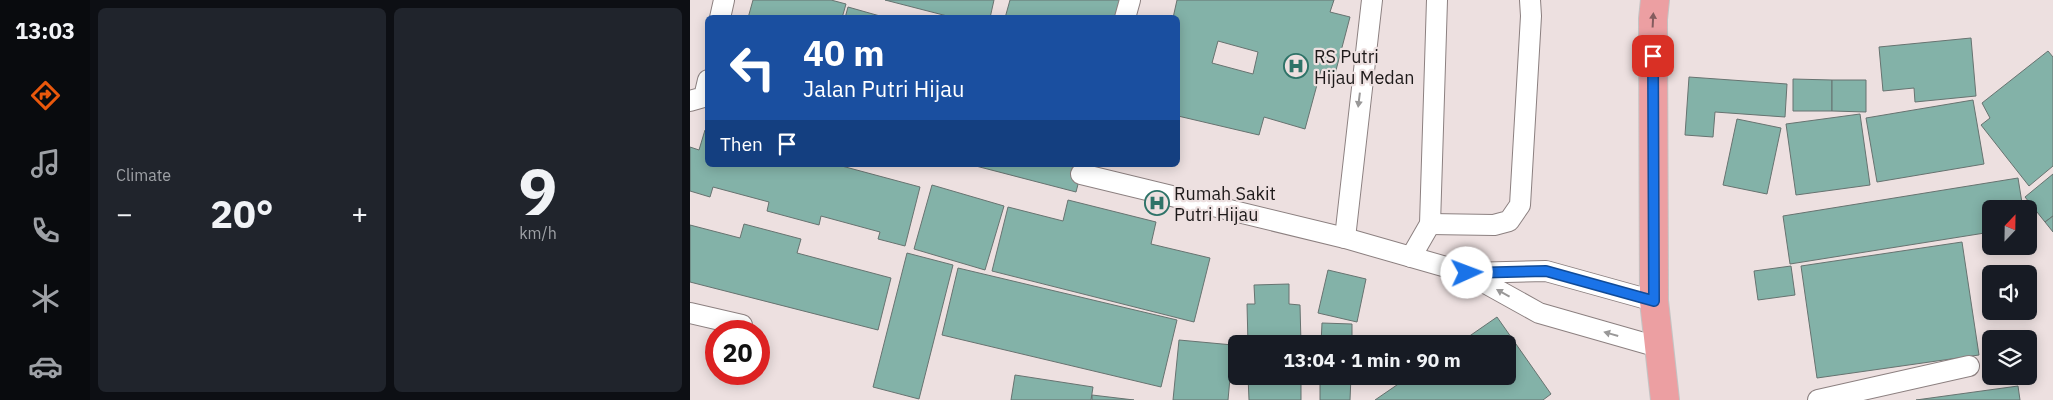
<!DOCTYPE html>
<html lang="en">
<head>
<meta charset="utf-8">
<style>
	:root { --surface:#171b24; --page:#20242c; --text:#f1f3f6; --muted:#9ea1a6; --accent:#ea580c }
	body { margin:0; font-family:"IBM Plex Sans",sans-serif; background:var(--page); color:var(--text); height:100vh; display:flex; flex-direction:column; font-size:19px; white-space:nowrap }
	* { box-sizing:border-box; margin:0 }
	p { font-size:16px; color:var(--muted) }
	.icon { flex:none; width:28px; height:28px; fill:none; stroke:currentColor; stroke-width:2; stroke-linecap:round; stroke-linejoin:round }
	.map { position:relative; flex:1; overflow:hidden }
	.sheet { display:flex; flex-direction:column; gap:8px; padding:8px; background:#0d0f14; width:600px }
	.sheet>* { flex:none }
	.top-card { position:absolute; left:15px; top:15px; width:475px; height:152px; border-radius:8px; box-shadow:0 2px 12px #0003; background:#1a4fa0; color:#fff; overflow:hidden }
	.needle { width:32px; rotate:22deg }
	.fabs { position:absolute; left:1292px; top:200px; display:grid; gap:10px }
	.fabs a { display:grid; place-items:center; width:55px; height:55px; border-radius:8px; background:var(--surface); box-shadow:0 2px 12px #0003; font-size:25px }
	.speed { position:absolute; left:15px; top:320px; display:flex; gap:10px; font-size:25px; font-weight:700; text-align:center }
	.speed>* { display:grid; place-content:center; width:65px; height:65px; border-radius:50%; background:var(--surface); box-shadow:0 2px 12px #0003; line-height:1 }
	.speed .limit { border:8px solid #d22; background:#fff; color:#111 }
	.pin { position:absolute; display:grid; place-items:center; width:42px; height:42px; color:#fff; margin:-21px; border-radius:10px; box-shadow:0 2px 8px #0006 }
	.me { position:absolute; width:55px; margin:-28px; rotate:88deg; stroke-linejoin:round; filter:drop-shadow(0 0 4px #0008) }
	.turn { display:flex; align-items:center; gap:18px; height:105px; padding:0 15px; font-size:22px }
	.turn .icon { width:65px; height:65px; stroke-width:2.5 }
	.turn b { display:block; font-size:35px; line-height:42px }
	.then { display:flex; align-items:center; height:48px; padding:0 15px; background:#0003; gap:10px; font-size:19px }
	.big { font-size:38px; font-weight:700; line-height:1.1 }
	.sheet .card { flex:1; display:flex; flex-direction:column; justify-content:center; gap:8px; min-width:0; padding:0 18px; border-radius:8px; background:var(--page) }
	.sheet .dial { align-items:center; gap:0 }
	.dial b { font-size:65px; line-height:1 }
	.heat { display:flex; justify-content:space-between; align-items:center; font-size:28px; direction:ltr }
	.sheet .tiles { flex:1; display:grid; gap:8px; grid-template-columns:repeat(2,1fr) }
	.trip { position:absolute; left:538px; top:335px; width:288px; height:50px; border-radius:8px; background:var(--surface); box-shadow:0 2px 12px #0003; font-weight:700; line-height:50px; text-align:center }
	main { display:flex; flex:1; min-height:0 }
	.tab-bar { display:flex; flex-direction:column; width:90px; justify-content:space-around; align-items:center; background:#090b0e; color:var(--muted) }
	.tab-bar .icon { width:35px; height:35px }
	.tab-bar .active { color:var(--accent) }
	.tab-bar b { font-size:22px; color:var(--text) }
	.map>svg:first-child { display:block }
	.building { fill:#83b2a8; stroke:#677370; fill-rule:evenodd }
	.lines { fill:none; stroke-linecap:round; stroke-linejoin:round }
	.lane-casing { stroke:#8c8080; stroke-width:22 }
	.primary-casing { stroke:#c4c3c3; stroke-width:30 }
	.lane { stroke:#fff; stroke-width:20 }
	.primary { stroke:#ec9fa2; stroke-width:28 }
	.oneway { fill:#845c5e }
	.oneway2 { fill:#999898 }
	.route-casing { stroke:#114b97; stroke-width:12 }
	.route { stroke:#1a73e8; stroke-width:9 }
	.labels { text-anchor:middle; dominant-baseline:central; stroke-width:4.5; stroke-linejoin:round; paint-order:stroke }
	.poi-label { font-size:18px; fill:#1d1919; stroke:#ede0e0; text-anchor:start }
</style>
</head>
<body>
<main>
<nav class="tab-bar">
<b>13:03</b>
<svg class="icon active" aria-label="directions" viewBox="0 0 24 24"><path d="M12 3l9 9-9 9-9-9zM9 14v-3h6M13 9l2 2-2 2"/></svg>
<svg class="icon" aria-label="music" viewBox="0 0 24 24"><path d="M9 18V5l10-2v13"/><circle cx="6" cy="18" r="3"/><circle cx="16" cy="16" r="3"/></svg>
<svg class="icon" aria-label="phone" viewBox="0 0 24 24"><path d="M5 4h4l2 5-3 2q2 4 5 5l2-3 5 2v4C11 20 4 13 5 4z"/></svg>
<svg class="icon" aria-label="climate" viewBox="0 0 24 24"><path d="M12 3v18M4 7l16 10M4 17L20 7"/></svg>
<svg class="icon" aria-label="car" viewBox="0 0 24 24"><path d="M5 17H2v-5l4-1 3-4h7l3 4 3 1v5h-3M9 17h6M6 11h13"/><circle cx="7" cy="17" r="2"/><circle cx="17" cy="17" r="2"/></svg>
</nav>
<section class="sheet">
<div class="tiles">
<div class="card"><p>Climate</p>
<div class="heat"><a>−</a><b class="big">20°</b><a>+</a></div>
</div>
<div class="card dial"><b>9</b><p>km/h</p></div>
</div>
</section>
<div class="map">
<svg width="1363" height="400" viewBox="0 0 1363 400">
	<rect width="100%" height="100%" fill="#ede0e0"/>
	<g class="building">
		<path d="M 63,0 L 141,0 L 156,4 L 152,18 L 58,18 Z"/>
		<path d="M 195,0 L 304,0 L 300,18 L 265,18 Z"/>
		<path d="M 320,0 L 437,0 L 432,18 L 315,18 Z"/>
		<path d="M 487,0 L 644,0 L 640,12 L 660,17 L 645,74 L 631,70 L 615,129 L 574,117 L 569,135 L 488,116 L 488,18 L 483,18 ZM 528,41 L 568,52 L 563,74 L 522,63 Z"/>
		<path d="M 158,7 L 197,18 L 155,18 Z"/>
		<path d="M 1281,38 L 1286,96 L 1225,102 L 1224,88 L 1193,91 L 1189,47 Z"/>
		<path d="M 1358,51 L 1363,57 L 1363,166 L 1339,186 L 1291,125 L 1300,118 L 1292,103 Z"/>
		<path d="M 999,77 L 1097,84 L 1095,117 L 1025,112 L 1023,137 L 995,135 Z"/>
		<path d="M 1103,79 L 1142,80 L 1142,111 L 1103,111 Z"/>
		<path d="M 1142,80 L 1176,80 L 1176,112 L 1142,111 Z"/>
		<path d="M 1283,100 L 1294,164 L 1187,182 L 1176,118 Z"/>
		<path d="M 1170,114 L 1180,185 L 1106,195 L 1096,124 Z"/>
		<path d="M 1047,119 L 1091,128 L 1077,194 L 1033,185 Z"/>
		<path d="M 15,130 L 18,131 L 18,165 L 148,165 L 230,187 L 215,246 L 188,239 L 190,232 L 131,216 L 129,225 L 77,211 L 79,202 L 23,187 L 20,197 L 0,191 L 0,147 L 9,150 Z"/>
		<path d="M 282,165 L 393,165 L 386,192 Z"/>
		<path d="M 1363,174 L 1363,216 L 1355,222 L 1335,197 Z"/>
		<path d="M 1328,178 L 1333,209 L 1301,209 L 1301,232 L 1100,264 L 1093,216 Z"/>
		<path d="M 242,185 L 314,206 L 295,270 L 224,249 Z"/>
		<path d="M 378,200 L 466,222 L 461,244 L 520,258 L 504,322 L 302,271 L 318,207 L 373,221 Z"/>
		<path d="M 1363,216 L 1363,232 L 1355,222 Z"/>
		<path d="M 54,224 L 111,239 L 107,253 L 201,278 L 188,330 L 0,282 L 0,225 L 50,238 Z"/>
		<path d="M 1272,242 L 1289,355 L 1127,378 L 1111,266 Z"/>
		<path d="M 217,253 L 263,265 L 229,399 L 183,387 Z"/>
		<path d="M 1101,266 L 1105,295 L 1068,300 L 1064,271 Z"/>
		<path d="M 268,268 L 487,320 L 471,387 L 252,335 Z"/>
		<path d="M 638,270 L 676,279 L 667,322 L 628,313 Z"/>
		<path d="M 599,284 L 599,304 L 610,305 L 611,344 L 558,344 L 557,304 L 565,304 L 564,285 Z"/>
		<path d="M 807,317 L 861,394 L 853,400 L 685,400 L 720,376 L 816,376 L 816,344 L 768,344 Z"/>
		<path d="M 632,323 L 662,324 L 662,344 L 631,344 Z"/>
		<path d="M 489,340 L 543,345 L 538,400 L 483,400 Z"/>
		<path d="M 325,375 L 403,387 L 401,400 L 321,400 Z"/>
		<path d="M 558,376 L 611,376 L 611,400 L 559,400 Z"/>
		<path d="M 630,376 L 661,376 L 660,400 L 630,400 Z"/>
		<path d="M 1328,386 L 1330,400 L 1226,400 Z"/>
		<path d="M 402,395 L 444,400 L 402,400 Z"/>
	</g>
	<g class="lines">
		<defs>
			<g id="lane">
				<path d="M 30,18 L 34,0"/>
				<path d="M 435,18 L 440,0"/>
				<path d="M 0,101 L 14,97 L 18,80"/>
				<path d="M 391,174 L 655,238 L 777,273 L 856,271 L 964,301"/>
				<path d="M 740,224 L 804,225 L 819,221 L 830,205 L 841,16 L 840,0"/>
				<path d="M 655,238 L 682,0"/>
				<path d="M 721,257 L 740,224 L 747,0"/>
				<path d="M 777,273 L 849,313 L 968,347"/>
				<path d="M 0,313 L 52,325"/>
				<path d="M 1128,400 L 1279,366"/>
			</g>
			<path id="primary" d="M 965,0 L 963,19 L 964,301 L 975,400"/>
		</defs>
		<use href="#lane" class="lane-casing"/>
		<use href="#primary" class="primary-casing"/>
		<use href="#lane" class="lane"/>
		<use href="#primary" class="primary"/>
	</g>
	<defs><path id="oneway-solid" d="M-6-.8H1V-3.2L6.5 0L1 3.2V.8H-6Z" transform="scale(1.25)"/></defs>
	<use class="oneway" href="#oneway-solid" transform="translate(963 20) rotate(-87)"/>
	<g class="oneway2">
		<use href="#oneway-solid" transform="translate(669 100) rotate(97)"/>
		<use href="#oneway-solid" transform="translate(813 293) rotate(-151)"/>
		<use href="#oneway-solid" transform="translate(921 334) rotate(-164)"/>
	</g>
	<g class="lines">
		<defs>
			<path id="route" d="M 777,273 L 856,271 L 964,301 L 963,56"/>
		</defs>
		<use href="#route" class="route-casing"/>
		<use href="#route" class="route"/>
	</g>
	<defs>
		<symbol id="hospital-ring" viewBox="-11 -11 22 22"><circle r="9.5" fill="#ede0e0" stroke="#2e7368" stroke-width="1.5"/><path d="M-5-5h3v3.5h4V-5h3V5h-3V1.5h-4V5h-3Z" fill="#2e7368"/></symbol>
	</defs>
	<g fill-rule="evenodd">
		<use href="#hospital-ring" x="592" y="52" width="28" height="28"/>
		<use href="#hospital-ring" x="453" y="189" width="28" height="28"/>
	</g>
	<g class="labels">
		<g class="poi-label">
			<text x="624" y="56">RS Putri<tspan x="624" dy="21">Hijau Medan</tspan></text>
			<text x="484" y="193">Rumah Sakit<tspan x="484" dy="21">Putri Hijau</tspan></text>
		</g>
	</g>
</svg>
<div class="fabs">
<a><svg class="needle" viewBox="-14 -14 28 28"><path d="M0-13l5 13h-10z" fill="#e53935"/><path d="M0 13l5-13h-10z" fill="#9ea1a6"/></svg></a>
<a><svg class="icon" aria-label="sound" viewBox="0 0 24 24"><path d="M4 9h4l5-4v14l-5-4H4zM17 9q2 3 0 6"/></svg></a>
<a><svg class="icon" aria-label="layers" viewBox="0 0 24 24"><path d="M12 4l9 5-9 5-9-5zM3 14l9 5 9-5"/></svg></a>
</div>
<div class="speed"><div class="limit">20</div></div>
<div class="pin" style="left:963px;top:56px;background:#d93025"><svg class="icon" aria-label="arrive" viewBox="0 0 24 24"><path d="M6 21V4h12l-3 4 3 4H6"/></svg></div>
<svg class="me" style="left:777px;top:273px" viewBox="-20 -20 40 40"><circle r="19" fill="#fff"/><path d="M0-13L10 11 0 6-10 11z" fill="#1a73e8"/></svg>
<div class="trip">13:04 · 1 min · 90 m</div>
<div class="top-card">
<div class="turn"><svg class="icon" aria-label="left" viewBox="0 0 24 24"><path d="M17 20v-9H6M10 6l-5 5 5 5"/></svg><div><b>40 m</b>Jalan Putri Hijau</div></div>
<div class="then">Then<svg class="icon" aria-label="arrive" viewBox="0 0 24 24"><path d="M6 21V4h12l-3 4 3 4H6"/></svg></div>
</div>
</div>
</main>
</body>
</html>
